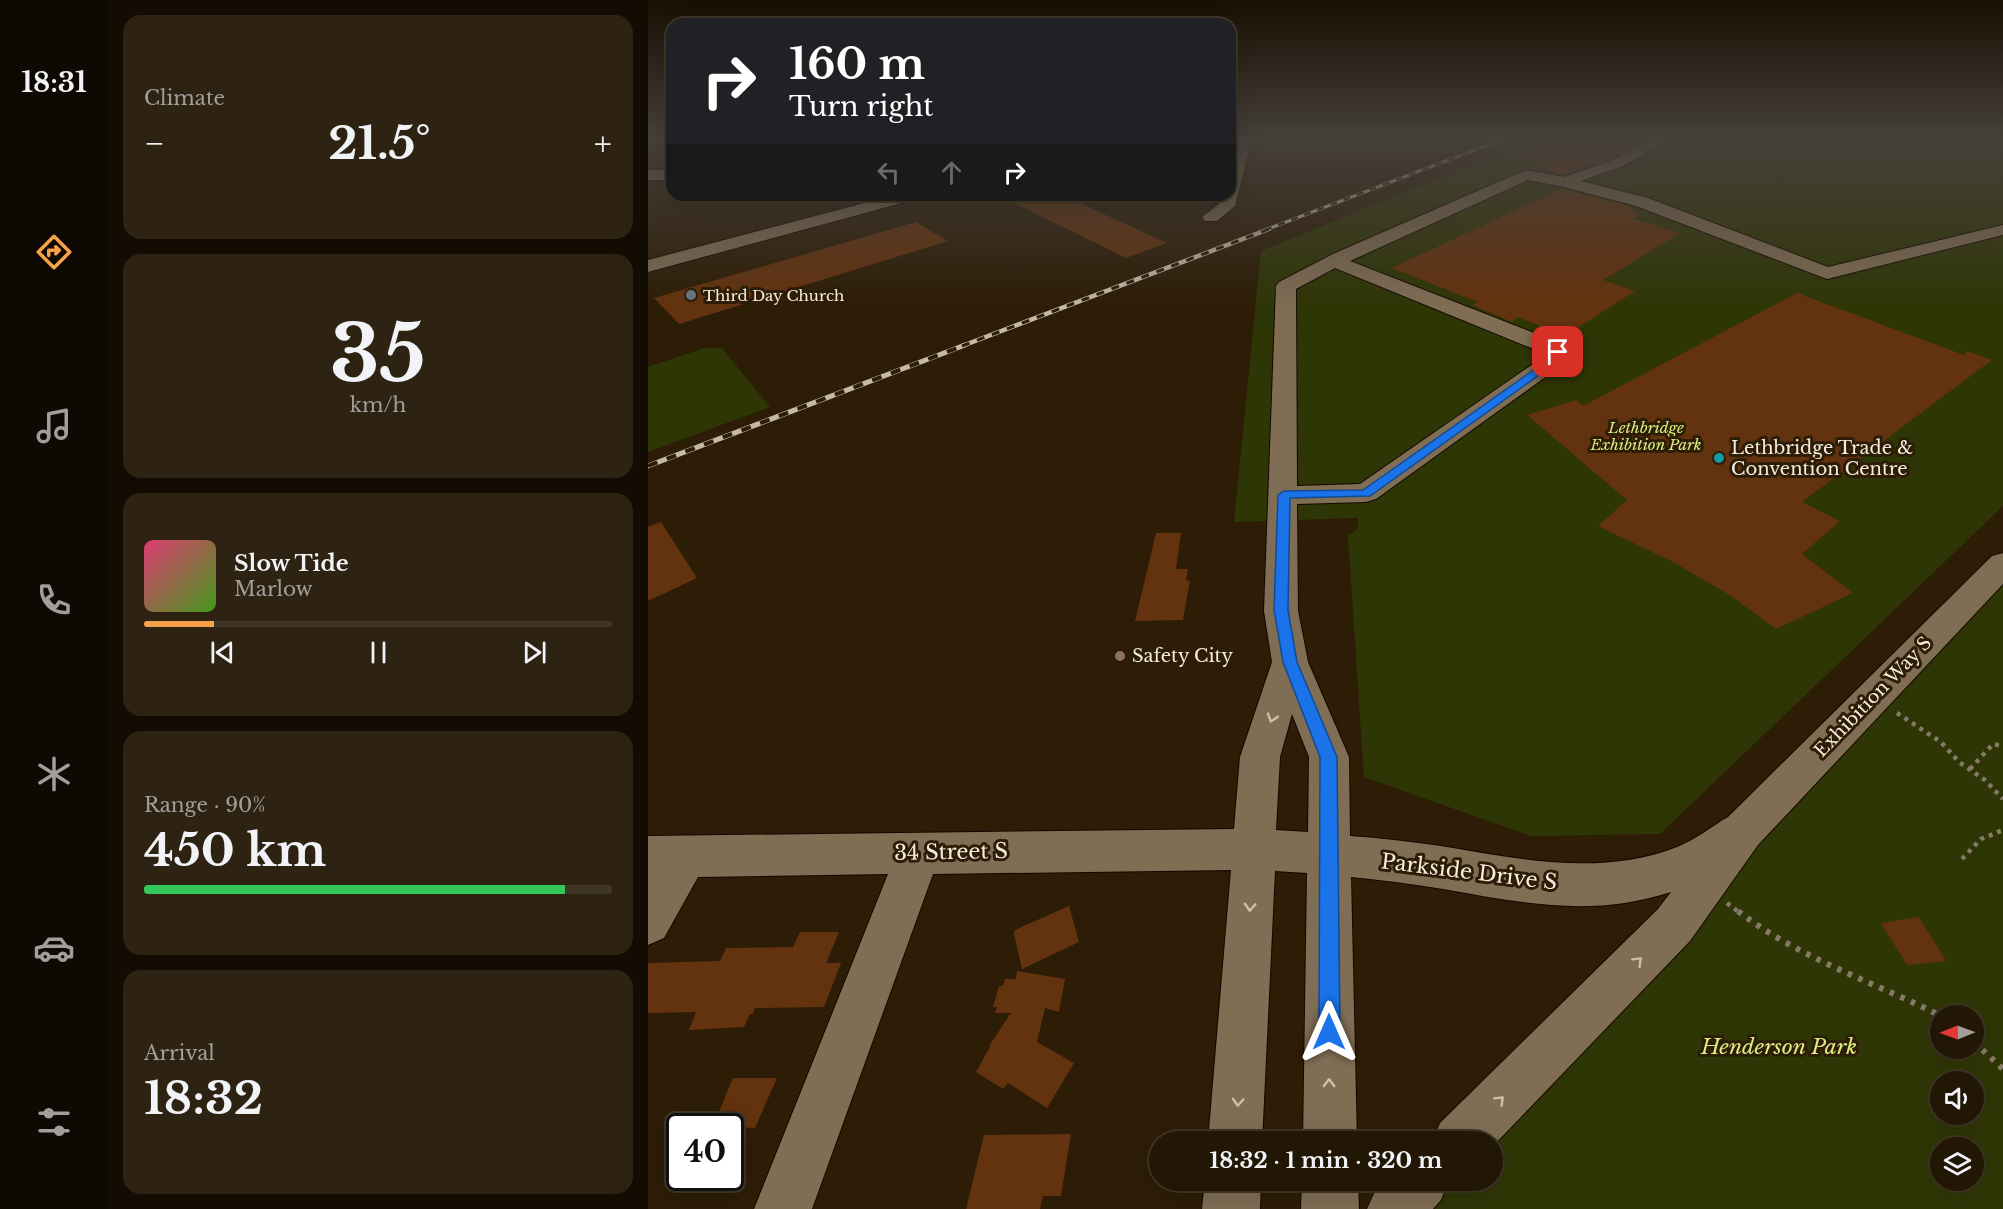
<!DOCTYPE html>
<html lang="en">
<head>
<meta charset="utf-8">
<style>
	:root { --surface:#221604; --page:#2e2313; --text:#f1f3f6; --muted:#a29f9a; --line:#3f3526; --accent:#f7a149 }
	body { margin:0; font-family:"Libre Baskerville",serif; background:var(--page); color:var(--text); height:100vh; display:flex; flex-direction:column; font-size:22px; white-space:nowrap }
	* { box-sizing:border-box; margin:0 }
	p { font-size:20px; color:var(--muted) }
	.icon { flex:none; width:33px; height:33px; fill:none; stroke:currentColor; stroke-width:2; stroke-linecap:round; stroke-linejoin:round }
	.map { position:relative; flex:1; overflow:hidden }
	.side { display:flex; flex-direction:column; gap:15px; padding:15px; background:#130c02; width:540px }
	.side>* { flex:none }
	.hud { position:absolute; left:18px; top:18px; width:570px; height:183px; border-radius:18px; box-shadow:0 6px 24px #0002,0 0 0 2px var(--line); background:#202124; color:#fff; overflow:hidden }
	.needle { width:39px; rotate:269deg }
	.fabs { position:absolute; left:1282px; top:1005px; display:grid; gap:12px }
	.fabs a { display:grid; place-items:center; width:54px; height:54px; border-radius:50%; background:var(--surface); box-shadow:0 6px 24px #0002,0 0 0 2px var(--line); font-size:30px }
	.speed { position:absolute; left:18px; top:1113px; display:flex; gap:12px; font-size:30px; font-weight:700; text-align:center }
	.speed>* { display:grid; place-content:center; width:78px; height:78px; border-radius:50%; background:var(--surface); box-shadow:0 6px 24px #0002,0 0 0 2px var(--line); line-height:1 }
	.speed .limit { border:3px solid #111; border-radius:9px; background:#fff; color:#111 }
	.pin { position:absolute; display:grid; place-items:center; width:51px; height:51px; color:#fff; margin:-26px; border-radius:12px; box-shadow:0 3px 9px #0006 }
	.me { position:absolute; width:66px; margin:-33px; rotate:0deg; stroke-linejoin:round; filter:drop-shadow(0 0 4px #0008) }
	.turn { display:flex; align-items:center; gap:21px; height:126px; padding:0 24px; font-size:27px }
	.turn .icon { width:78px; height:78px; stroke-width:2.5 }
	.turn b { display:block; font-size:42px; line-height:51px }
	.lanes { display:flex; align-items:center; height:57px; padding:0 24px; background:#0003; justify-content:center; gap:30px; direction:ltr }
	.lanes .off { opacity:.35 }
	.big { font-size:45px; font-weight:700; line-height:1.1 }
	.side .tile { flex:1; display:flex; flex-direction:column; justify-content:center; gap:9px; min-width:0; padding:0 21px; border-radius:18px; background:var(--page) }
	.side .dial { align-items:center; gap:0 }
	.dial b { font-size:78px; line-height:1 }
	.song { display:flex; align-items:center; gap:18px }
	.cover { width:72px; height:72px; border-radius:9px; background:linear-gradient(135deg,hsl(340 70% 55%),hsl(100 70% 35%)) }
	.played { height:6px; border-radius:3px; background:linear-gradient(90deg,var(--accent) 15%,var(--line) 15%) }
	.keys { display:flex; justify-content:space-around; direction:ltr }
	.heat { display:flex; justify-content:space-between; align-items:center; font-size:33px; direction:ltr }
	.charge { height:9px; border-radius:4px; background:linear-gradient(90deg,#34c759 90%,var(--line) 0) }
	.trip { position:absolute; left:501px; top:1131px; width:354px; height:60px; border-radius:30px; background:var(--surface); box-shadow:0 6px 24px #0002,0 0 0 2px var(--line); font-weight:700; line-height:60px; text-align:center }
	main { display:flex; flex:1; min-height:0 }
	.menu { display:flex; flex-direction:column; width:108px; justify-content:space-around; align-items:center; background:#0e0902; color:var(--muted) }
	.menu .icon { width:42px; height:42px }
	.menu .current { color:var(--accent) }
	.menu b { font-size:27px; color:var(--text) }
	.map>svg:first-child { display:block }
	.green { fill:#2f3606; fill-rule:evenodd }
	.building { fill:#63320e }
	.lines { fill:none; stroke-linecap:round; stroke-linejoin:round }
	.minor-casing { stroke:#150700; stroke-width:2 }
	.path-far1 { stroke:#877967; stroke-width:4.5; stroke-dasharray:4 5; stroke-linecap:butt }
	.path { stroke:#877967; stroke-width:6; stroke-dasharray:4.5 7; stroke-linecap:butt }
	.minor { fill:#7f6d54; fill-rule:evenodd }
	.rail-far2-casing { stroke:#c5b9a9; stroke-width:3 }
	.rail-far1-casing { stroke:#c5b9a9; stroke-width:4.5 }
	.rail-casing { stroke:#c5b9a9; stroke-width:5 }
	.rail-far2 { stroke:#2d1d06; stroke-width:2; stroke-dasharray:7; stroke-linecap:butt }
	.rail-far1 { stroke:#2d1d06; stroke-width:3; stroke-dasharray:8; stroke-linecap:butt }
	.rail { stroke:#2d1d06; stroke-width:4; stroke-dasharray:10; stroke-linecap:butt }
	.oneway { stroke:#ccbfae }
	.route { fill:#1a73e8; stroke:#114b97; stroke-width:1.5 }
	.worship-dot { fill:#6b7280; stroke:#2d1d06; stroke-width:2 }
	.culture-dot { fill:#0f9aa8; stroke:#2d1d06; stroke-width:2 }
	.education-dot { fill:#8d6e63; stroke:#2d1d06; stroke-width:2 }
	.labels { text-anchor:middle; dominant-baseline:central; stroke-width:6; stroke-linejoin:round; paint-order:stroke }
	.far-poi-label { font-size:15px; fill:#f6ebde; stroke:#2d1d06; text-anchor:start }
	.far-park-label { font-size:15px; font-style:italic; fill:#daed81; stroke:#2d1d06 }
	.poi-label { font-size:18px; fill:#f6ebde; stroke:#2d1d06; text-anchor:start }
	.street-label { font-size:18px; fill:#f6ebde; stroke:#2d1d06 }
	.near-street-label { font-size:21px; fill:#f6ebde; stroke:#2d1d06 }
	.near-park-label { font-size:21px; font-style:italic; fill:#daed81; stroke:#2d1d06 }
</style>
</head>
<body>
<main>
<nav class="menu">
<b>18:31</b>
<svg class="icon current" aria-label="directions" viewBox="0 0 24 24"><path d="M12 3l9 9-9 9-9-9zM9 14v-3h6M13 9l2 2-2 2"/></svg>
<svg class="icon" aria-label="music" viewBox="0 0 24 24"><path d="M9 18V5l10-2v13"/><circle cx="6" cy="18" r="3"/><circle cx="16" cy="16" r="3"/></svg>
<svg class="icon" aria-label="phone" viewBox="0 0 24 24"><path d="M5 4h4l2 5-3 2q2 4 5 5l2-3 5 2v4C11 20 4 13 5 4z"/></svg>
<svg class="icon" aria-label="climate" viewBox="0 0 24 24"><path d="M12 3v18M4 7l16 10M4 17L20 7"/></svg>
<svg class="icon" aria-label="car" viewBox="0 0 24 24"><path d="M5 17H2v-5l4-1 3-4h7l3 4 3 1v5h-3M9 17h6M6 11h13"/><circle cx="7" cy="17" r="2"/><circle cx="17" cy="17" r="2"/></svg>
<svg class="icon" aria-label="filters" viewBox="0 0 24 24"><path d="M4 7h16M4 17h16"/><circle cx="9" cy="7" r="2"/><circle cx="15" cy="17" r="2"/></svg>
</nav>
<section class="side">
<div class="tile"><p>Climate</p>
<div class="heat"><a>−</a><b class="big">21.5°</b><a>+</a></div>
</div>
<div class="tile dial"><b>35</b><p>km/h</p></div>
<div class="tile">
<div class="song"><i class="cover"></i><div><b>Slow Tide</b><p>Marlow</p></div></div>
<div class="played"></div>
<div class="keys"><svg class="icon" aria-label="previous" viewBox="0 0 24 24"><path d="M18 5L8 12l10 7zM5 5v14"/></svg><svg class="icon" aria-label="pause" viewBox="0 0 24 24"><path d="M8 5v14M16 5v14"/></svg><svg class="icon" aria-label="next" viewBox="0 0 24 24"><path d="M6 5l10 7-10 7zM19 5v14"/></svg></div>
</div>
<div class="tile"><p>Range · 90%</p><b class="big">450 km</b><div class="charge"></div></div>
<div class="tile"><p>Arrival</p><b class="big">18:32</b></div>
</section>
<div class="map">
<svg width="1355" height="1209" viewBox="0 0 1355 1209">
	<rect width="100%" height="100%" fill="#2d1d06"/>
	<g class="green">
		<path d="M 891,138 L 1355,138 L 1355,506 L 1012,834 L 883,836 L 716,777 L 700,536 L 710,529 L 710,518 L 586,522 L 613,251 Z"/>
		<path d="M 57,348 L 74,348 L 122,407 L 0,452 L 0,367 Z"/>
		<path d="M 1355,564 L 1355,1209 L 748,1209 L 773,1181 L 844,1180 L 844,1142 ZM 1293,1016 L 1326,1016 L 1326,1048 L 1293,1048 ZM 1293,1082 L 1326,1082 L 1326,1114 L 1293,1114 ZM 1293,1148 L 1326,1148 L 1326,1180 L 1293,1180 Z"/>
	</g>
	<g class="building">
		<path d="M 920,138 L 1003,138 L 958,160 L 916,175 L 884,166 L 895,162 L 874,156 Z"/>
		<path d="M 913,189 L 980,206 L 991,216 L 985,219 L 1032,233 L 955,280 L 987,291 L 917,336 L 870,317 L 864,322 L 824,305 L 830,302 L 744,268 Z"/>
		<path d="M 350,195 L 414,195 L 519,243 L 478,258 Z"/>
		<path d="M 268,222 L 300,241 L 31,324 L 6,298 Z"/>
		<path d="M 1149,293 L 1316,355 L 1319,351 L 1344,360 L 1154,502 L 1192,521 L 1154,554 L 1205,593 L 1128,629 L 1083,596 L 1027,563 L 950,526 L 979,500 L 879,415 L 928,400 L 935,406 Z"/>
		<path d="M 13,522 L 49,578 L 0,601 L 0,527 Z"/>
		<path d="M 508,533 L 533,533 L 528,569 L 540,569 L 538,581 L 542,580 L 535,620 L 487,621 Z"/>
		<path d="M 421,906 L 431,942 L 374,969 L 366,934 L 367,930 Z"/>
		<path d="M 1271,917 L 1298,961 L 1259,965 L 1233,923 Z"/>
		<path d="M 152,932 L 191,932 L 178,963 L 193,963 L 176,1007 L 107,1008 L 105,1014 L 102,1014 L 96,1027 L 41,1030 L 48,1012 L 0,1013 L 0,963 L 72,961 L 78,948 L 145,947 Z"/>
		<path d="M 369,971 L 417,979 L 411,1012 L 397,1008 L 389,1042 L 426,1063 L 399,1108 L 360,1083 L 355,1089 L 328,1072 L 342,1047 L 341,1046 L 363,1013 L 347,1013 L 349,1007 L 345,1007 L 351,986 L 355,986 L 357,979 L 368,979 Z"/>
		<path d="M 85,1078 L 129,1078 L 107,1128 L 65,1126 Z"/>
		<path d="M 423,1134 L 413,1196 L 395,1196 L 392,1209 L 318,1209 L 336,1135 Z"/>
	</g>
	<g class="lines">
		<defs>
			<g id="minor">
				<path d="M 590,138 L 604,138 L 587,206 L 569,221 L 557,221 L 554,217 L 571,204 L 574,195 L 582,195 L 582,166 Z"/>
				<path d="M 1008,138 L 1026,138 L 975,166 L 933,181 L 1000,198 L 1180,267 L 1355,225 L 1355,235 L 1179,279 L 988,206 L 916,187 L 880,180 L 702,261 L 909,342 L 921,352 L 917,363 L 728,499 L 718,502 L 649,504 L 650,611 L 660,662 L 701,757 L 702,836 C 733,838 763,842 793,846 C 871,859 953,877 1029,847 C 1047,840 1063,827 1080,817 L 1344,556 L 1355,553 L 1355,584 L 1110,845 L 1042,941 L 844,1147 L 844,1142 L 784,1142 L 792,1123 L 1010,909 L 1023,892 C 943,918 874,903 795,889 C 765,884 734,880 703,877 L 709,1142 L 655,1142 L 659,873 L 627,871 L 614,1142 L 560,1142 L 583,870 L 285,874 L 164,1209 L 106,1209 L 240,874 L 50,877 L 16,938 L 0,945 L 0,836 L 586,829 L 592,757 L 624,662 L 616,611 L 628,286 L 631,282 L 685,254 L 873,172 L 878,170 L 916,177 L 965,160 ZM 687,268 L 893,352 L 898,355 L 712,484 L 649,486 L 648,289 ZM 644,714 L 661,757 L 660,832 L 628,830 L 632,757 Z"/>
				<rect x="0" y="170" width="24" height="10"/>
				<path d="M 247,195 L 274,195 L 272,198 L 0,272 L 0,260 Z"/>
				<path d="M 557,1180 L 613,1180 L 612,1209 L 554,1209 Z"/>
				<path d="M 654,1180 L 710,1180 L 711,1209 L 653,1209 Z"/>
				<path d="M 735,1180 L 801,1180 L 793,1200 L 785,1209 L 719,1209 L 728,1189 Z"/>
			</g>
		</defs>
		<use href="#minor" class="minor-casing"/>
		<g class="path-far1">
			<path d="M 1249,713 L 1293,742 L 1311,762 L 1337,780 L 1355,799"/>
			<path d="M 1322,769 L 1345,744 L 1355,746"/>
			<path d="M 1314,859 L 1333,839 L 1355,830"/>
			<path d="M 1079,903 L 1092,913"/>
		</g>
		<g class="path">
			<path d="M 1090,911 C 1150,958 1226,982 1293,1016"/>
			<path d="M 1326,1042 L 1355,1069"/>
		</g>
		<use href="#minor" class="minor"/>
		<defs>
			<path id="rail-far2" d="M 617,230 L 858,138"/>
			<path id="rail-far1" d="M 314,346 L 621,229"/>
			<path id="rail" d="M 0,466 L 317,345"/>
		</defs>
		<use href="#rail-far2" class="rail-far2-casing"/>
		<use href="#rail-far1" class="rail-far1-casing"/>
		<use href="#rail" class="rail-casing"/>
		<use href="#rail-far2" class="rail-far2"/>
		<use href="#rail-far1" class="rail-far1"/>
		<use href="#rail" class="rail"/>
	</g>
	<defs><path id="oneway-chevron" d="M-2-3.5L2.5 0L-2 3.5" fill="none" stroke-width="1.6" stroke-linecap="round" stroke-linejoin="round" transform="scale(1.5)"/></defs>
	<g class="oneway">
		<use href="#oneway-chevron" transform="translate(624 718) rotate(108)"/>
		<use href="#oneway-chevron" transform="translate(602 907) rotate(93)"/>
		<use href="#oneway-chevron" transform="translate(990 961) rotate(-45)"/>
		<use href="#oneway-chevron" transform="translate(681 1083) rotate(-90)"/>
		<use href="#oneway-chevron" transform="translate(852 1100) rotate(-45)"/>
		<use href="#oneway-chevron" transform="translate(590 1102) rotate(93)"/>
	</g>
	<linearGradient id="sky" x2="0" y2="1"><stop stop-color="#191003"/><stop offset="0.45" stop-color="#46403b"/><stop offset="1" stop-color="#46403b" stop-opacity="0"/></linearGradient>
	<rect width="1355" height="307" fill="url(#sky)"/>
	<path class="route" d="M 907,350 L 915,352 L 912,360 L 722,496 L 642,498 L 640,610 L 649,662 L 689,757 L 692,1032 L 689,1039 L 681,1042 L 674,1039 L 671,1032 L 672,757 L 635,662 L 626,610 L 630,495 L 636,491 L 715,490 L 904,357 Z"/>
	<circle class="worship-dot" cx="43" cy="295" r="6"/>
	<circle class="culture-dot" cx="1071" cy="458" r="6"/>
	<circle class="education-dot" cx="472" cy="656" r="6"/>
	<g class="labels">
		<g class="far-poi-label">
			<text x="55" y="295">Third Day Church</text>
		</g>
		<g class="far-park-label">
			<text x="998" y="427">Lethbridge<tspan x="998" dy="17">Exhibition Park</tspan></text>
		</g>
		<g class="poi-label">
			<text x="1083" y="448">Lethbridge Trade &amp;<tspan x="1083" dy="21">Convention Centre</tspan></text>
			<text x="484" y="656">Safety City</text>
		</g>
		<g class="street-label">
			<text transform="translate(1225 697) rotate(-46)">Exhibition Way S</text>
		</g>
		<g class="near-street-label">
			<text transform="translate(303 852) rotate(-1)">34 Street S</text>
			<text transform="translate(821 872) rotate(7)">Parkside Drive S</text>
		</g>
		<g class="near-park-label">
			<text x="1131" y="1047">Henderson Park</text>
		</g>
	</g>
</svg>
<div class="fabs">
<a><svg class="needle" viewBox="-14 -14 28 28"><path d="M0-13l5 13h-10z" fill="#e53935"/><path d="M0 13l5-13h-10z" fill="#a29f9a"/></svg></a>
<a><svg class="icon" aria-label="sound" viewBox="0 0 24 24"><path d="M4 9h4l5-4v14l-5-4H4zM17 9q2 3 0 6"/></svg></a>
<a><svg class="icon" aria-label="layers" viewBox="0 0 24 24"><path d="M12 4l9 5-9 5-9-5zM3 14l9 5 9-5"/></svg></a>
</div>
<div class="speed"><div class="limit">40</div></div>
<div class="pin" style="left:910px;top:352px;background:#d93025"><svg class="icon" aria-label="arrive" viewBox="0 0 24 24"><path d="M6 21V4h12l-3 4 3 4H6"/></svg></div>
<svg class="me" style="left:681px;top:1032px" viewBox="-20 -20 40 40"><path d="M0-17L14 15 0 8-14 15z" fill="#1a73e8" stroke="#fff" stroke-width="4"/></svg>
<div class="trip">18:32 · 1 min · 320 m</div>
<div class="hud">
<div class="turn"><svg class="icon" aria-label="right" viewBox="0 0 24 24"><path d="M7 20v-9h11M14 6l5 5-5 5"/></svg><div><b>160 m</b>Turn right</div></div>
<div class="lanes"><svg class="icon off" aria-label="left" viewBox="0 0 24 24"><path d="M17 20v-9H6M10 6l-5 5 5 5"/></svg><svg class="icon off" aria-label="ahead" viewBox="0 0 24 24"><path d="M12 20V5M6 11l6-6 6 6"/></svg><svg class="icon" aria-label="right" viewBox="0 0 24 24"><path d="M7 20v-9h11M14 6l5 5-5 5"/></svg></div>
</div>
</div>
</main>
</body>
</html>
